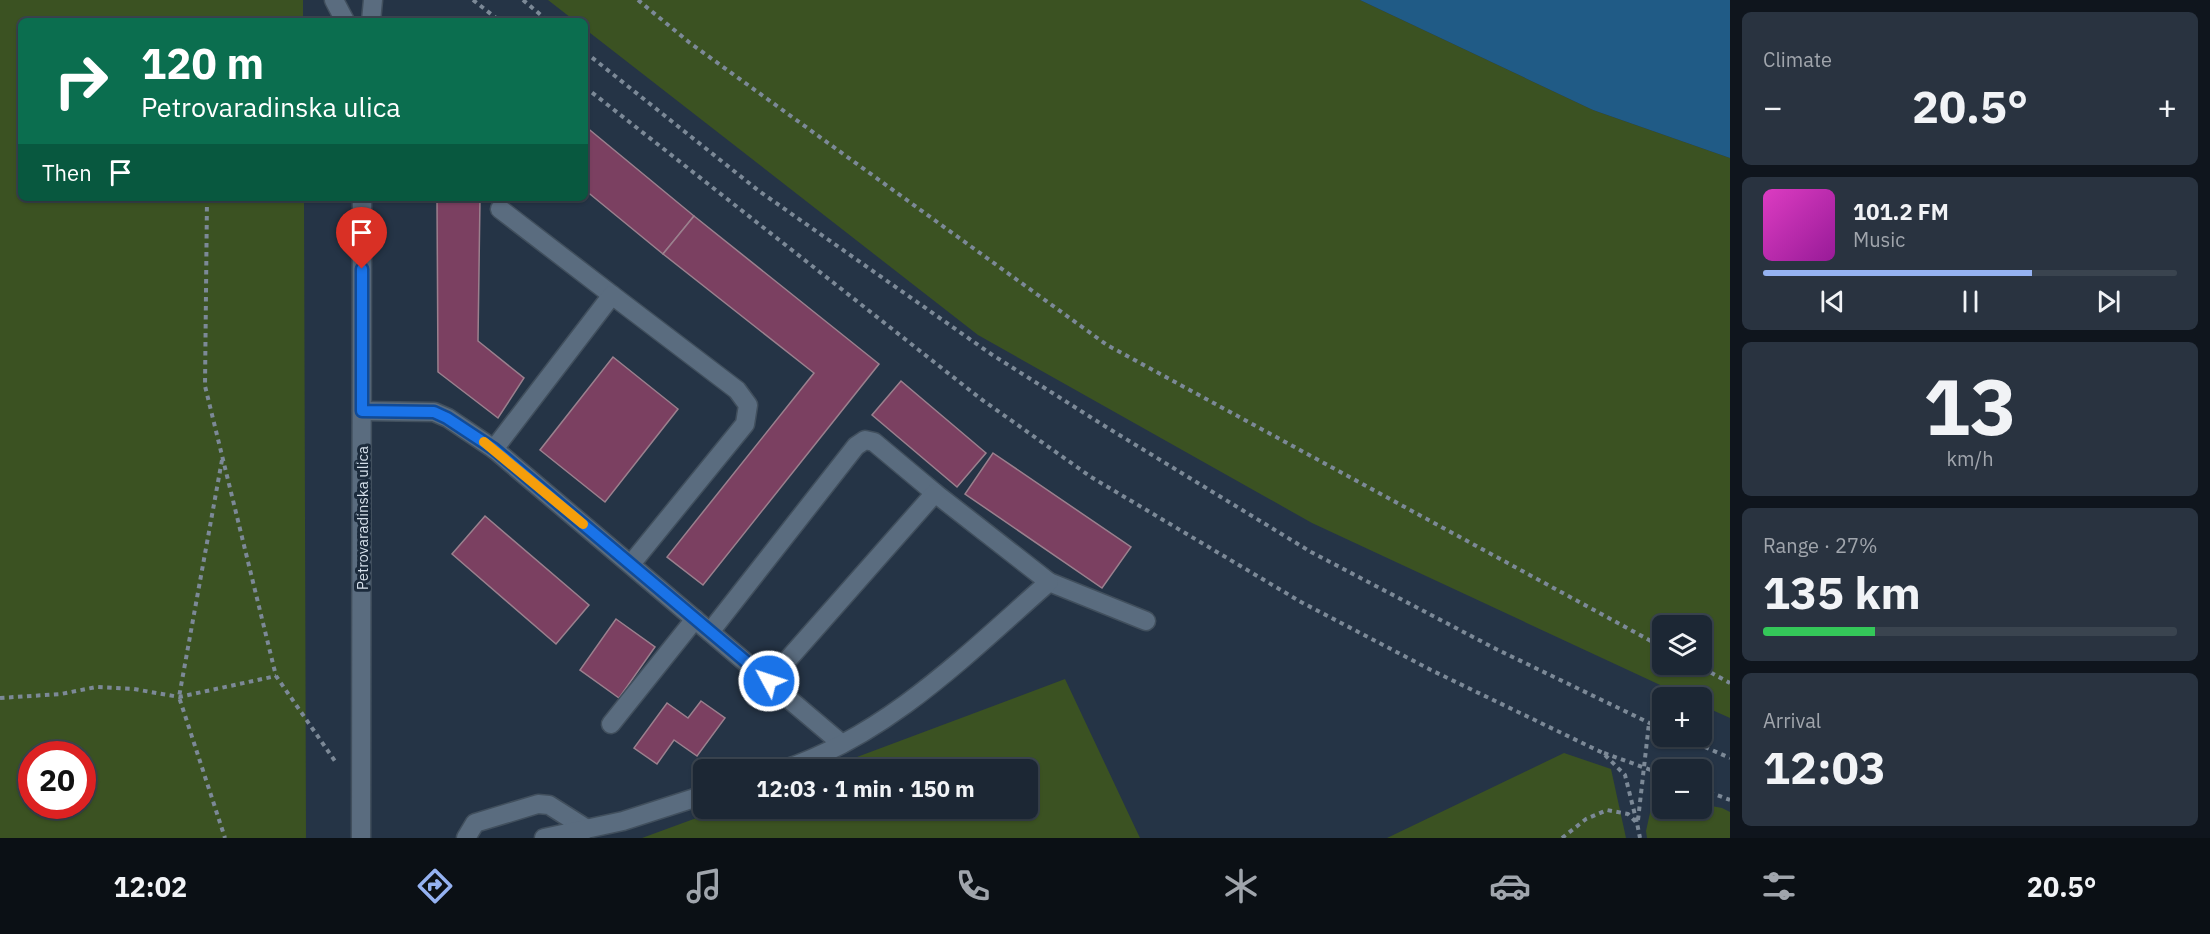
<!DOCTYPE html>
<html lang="en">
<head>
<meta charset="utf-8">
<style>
	:root { --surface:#1c2734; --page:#293340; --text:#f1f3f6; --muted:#a0a5ac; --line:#3a444f; --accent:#95b2f1 }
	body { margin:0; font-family:"IBM Plex Sans",sans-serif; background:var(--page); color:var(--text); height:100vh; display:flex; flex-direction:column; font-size:22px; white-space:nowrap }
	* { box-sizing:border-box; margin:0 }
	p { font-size:20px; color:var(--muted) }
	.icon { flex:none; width:33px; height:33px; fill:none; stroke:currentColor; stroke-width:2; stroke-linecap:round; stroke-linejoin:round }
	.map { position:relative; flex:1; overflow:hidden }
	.sheet { display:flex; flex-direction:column; gap:12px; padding:12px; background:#0f151d; width:480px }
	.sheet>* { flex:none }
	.top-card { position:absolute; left:18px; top:18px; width:570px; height:183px; border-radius:9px; box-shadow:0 2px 4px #0004,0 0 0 2px var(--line); background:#0b6e4f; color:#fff; overflow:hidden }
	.fabs { position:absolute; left:1652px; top:615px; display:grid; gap:12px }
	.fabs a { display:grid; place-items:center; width:60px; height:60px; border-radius:9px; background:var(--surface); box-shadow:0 2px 4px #0004,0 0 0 2px var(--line); font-size:30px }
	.speed { position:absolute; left:18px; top:741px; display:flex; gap:12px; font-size:30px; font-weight:700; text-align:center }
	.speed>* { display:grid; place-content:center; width:78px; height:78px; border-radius:50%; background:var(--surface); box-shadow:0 2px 4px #0004,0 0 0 2px var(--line); line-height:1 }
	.speed .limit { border:9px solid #d22; background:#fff; color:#111 }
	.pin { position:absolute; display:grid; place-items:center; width:51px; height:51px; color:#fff; margin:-62px -26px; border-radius:50% 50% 50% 0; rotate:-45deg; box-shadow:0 0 6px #0007 }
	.pin .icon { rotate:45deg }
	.me { position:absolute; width:66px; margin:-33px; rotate:310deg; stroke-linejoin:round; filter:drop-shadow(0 0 4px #0008) }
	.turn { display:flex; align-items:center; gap:21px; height:126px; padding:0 24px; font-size:27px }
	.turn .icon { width:78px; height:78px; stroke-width:2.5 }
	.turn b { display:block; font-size:42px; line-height:51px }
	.then { display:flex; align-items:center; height:57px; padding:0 24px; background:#0003; gap:12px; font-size:22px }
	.big { font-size:45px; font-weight:700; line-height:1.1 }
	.sheet .card { flex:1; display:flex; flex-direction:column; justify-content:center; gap:9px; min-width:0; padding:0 21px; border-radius:9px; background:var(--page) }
	.sheet .dial { align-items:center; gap:0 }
	.dial b { font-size:78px; line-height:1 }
	.song { display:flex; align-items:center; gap:18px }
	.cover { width:72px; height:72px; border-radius:9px; background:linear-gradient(135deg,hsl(310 70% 55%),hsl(300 70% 35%)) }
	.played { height:6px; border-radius:3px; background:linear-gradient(90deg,var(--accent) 65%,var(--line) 65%) }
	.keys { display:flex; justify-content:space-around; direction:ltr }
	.heat { display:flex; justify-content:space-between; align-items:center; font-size:33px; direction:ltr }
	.charge { height:9px; border-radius:4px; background:linear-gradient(90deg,#34c759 27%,var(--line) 0) }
	.trip { position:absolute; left:693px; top:759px; width:345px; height:60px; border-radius:9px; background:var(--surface); box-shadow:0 2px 4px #0004,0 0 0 2px var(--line); font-weight:700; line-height:60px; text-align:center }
	.tab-bar { display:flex; height:96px; justify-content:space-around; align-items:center; background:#0b1015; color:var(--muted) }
	.tab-bar .icon { width:42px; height:42px }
	.tab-bar .on { color:var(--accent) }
	.tab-bar b { font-size:27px; color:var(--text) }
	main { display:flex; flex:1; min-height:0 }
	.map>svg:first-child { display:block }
	.green { fill:#3b5222; fill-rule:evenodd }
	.water { fill:#205b86 }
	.building { fill:#7b4061; stroke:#9b808e; stroke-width:1.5 }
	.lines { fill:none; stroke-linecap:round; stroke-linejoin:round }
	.minor-casing { stroke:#414f5d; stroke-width:21 }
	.path { stroke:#7c8997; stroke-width:4; stroke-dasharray:4.5 4.5; stroke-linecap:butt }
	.minor { stroke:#5a6c7f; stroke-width:18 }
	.route-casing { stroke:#114b97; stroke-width:15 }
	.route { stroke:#1a73e8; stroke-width:10 }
	.slow { stroke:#f59e0b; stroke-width:10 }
	.labels { text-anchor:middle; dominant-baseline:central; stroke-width:6; stroke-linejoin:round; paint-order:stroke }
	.street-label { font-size:15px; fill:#d5dfea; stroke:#1b2a3b }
</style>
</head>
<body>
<main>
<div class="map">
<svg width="1730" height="838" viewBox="0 0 1730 838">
	<rect width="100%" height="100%" fill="#253446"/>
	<g class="green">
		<path d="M 0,0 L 303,0 L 303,21 L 21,21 L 21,198 L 304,198 L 306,838 L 0,838 ZM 32,754 L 82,754 L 82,806 L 32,806 Z"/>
		<path d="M 548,0 L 1360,0 L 1593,110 L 1730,158 L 1730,718 L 1701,705 L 1701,698 L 1686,697 L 1312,523 L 978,335 L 585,29 L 585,21 L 575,21 ZM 1662,626 L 1701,626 L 1701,664 L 1662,664 Z"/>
		<path d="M 1065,679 L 1140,838 L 642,838 L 721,809 L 1028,808 L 1028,770 L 825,769 Z"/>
		<path d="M 1564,753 L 1611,769 L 1626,838 L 1387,838 Z"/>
		<path d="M 1654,795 L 1662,797 L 1662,808 L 1701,808 L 1701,804 L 1722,808 L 1730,812 L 1730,838 L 1647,838 L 1646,831 Z"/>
	</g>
	<path class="water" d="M 1360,0 L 1730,0 L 1730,158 L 1593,110 Z"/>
	<g class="building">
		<path d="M 585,126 L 694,216 L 663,254 L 585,190 Z"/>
		<path d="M 437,198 L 480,198 L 478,341 L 524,378 L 498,418 L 438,372 Z"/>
		<path d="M 694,216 L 879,364 L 703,585 L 667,557 L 814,373 L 663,254 Z"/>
		<path d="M 613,357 L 678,409 L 605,502 L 540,450 Z"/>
		<path d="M 901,381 L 986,453 L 957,487 L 872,415 Z"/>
		<path d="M 993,453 L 1131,547 L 1102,588 L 965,494 Z"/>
		<path d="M 485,516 L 589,605 L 556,644 L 452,554 Z"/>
		<path d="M 616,619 L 655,647 L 619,698 L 580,670 Z"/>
		<path d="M 701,701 L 725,718 L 697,756 L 674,740 L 657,764 L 634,748 L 667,703 L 688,718 Z"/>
	</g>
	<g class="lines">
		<defs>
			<g id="minor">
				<path d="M 334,0 L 345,21"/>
				<path d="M 371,21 L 373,0"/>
				<path d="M 500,209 L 612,295"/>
				<path d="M 362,411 L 434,412 L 448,418 L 494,449 L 842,744"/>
				<path d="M 494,449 L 612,295 L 737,390 L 748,405 L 745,424 L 631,564"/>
				<path d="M 1049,582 L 1146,621"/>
				<path d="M 710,632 L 856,446 L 865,440 L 874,442 L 935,493"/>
				<path d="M 769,681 L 935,493 L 1049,582 C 967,654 888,735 782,770"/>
				<path d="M 611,724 L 695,619"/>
				<path d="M 361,838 L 362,198"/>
				<path d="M 466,838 L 475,823 L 538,804 L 549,805 L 587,829"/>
				<path d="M 544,838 L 623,821 L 704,795"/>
			</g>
		</defs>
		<use href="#minor" class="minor-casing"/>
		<g class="path">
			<path d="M 473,0 L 500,21"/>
			<path d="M 523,0 L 548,21"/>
			<path d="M 638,0 L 690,43 L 1107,345 L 1662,647"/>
			<path d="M 585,52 L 759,191 L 991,354 L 1103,425 L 1311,552 L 1496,649 L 1662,729"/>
			<path d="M 585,87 L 981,399 L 1091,477 L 1301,602 L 1431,670 L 1603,753 L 1625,775 L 1637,823"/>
			<path d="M 207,198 L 205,386 L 276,676 L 337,764"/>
			<path d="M 222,460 L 179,697 L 225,838"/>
			<path d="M 1695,664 L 1730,683"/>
			<path d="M 0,698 L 61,694 L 96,687 L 134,689 L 179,697 L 276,676"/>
			<path d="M 1680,736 L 1730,758"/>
			<path d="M 1604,753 L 1662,774"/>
			<path d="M 1701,789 L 1730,800"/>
			<path d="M 1638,820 L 1649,723"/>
			<path d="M 1562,838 L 1586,819 L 1607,810 L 1628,814 L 1637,823 L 1640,838"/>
		</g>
		<use href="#minor" class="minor"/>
	</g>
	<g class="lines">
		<defs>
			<path id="route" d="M 362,269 L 362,411 L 434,412 L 447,418 L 494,449 L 769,681"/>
		</defs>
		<use href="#route" class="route-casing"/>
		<use href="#route" class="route"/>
		<path class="slow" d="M 484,442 L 583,524"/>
	</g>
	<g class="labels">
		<g class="street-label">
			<text transform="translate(362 518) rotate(-90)">Petrovaradinska ulica</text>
		</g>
	</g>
</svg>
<div class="fabs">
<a><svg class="icon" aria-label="layers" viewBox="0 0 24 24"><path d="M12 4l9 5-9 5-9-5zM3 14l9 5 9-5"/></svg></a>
<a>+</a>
<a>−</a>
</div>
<div class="speed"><div class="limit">20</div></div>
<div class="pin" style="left:362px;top:269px;background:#d93025"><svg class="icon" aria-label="arrive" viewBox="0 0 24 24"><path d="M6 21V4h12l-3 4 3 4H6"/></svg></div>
<svg class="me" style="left:769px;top:681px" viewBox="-20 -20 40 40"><circle r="17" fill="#1a73e8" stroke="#fff" stroke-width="3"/><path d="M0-11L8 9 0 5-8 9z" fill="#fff"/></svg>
<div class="trip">12:03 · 1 min · 150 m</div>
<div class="top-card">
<div class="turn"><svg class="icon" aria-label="right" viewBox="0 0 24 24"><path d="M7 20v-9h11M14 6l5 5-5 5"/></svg><div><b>120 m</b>Petrovaradinska ulica</div></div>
<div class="then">Then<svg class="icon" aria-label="arrive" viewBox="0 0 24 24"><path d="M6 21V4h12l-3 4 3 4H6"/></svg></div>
</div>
</div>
<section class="sheet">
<div class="card"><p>Climate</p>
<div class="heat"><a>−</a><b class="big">20.5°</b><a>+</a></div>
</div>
<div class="card">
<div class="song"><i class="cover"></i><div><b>101.2 FM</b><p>Music</p></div></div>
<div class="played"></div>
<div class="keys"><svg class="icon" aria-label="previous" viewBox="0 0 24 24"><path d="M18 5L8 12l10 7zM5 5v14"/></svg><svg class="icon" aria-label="pause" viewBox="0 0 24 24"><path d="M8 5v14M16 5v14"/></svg><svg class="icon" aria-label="next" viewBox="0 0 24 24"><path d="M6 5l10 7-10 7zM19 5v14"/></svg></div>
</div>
<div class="card dial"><b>13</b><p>km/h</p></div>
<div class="card"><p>Range · 27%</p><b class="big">135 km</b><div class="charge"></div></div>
<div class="card"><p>Arrival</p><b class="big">12:03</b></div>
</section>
</main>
<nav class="tab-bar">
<b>12:02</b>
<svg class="icon on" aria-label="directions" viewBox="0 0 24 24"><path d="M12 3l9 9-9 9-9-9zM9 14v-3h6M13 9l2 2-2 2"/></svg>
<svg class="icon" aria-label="music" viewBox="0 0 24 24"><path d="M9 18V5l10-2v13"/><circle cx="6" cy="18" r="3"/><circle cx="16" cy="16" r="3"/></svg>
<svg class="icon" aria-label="phone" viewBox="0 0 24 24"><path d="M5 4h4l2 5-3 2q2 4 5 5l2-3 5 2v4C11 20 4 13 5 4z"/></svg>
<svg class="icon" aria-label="climate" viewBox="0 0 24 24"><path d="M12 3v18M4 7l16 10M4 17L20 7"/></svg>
<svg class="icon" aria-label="car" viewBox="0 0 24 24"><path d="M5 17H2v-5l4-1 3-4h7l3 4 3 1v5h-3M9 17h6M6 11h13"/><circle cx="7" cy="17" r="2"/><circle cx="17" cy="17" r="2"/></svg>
<svg class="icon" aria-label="filters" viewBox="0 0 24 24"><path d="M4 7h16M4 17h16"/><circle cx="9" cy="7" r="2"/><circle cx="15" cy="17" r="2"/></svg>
<b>20.5°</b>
</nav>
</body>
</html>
